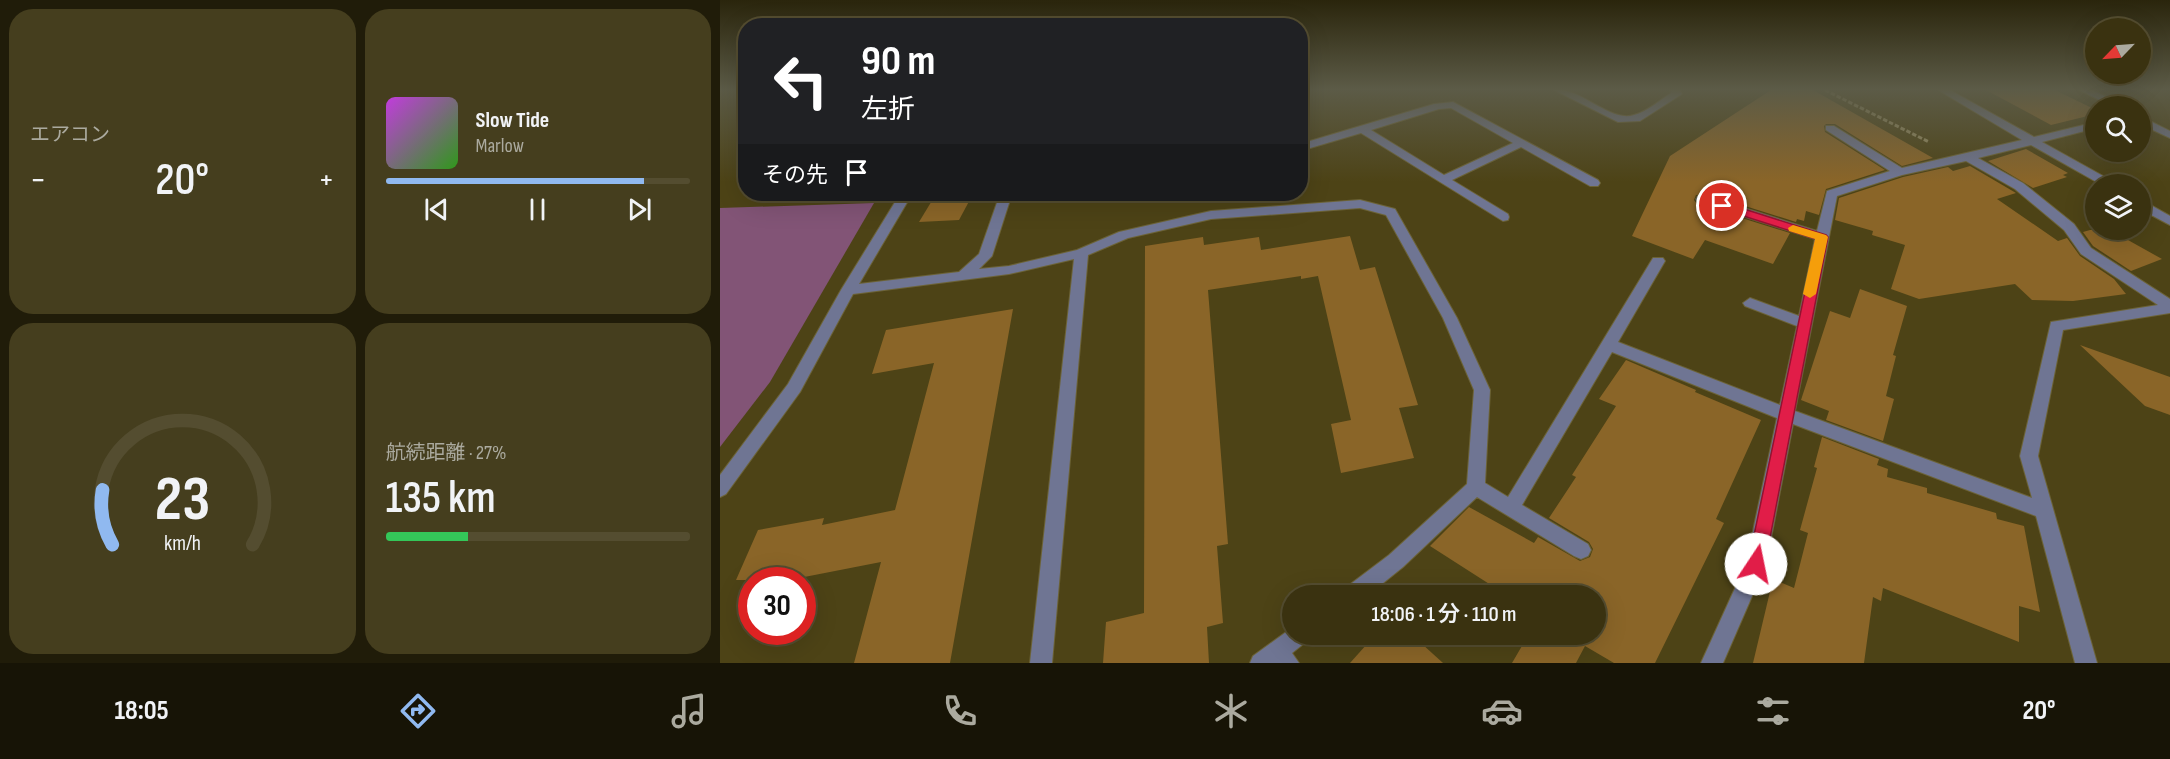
<!DOCTYPE html>
<html lang="ja">
<head>
<meta charset="utf-8">
<style>
	:root { --surface:#3a3210; --page:#453e1e; --text:#f1f3f6; --muted:#abaa9f; --line:#544d30; --accent:#90b9f0 }
	body { margin:0; font-family:"Sofia Sans Condensed","Noto Sans JP",sans-serif; background:var(--page); color:var(--text); height:100vh; display:flex; flex-direction:column; font-size:22px; white-space:nowrap }
	* { box-sizing:border-box; margin:0 }
	p { font-size:20px; color:var(--muted) }
	.icon { flex:none; width:33px; height:33px; fill:none; stroke:currentColor; stroke-width:2; stroke-linecap:round; stroke-linejoin:round }
	.map { position:relative; flex:1; overflow:hidden }
	.sheet { display:flex; flex-direction:column; gap:9px; padding:9px; background:#201c09; width:720px }
	.sheet>* { flex:none }
	.hud { position:absolute; left:18px; top:18px; width:570px; height:183px; border-radius:24px; box-shadow:0 6px 24px #0002,0 0 0 2px var(--line); background:#202124; color:#fff; overflow:hidden }
	.needle { width:39px; rotate:245deg }
	.controls { position:absolute; left:1365px; top:18px; display:grid; gap:12px }
	.controls a { display:grid; place-items:center; width:66px; height:66px; border-radius:50%; background:var(--surface); box-shadow:0 6px 24px #0002,0 0 0 2px var(--line); font-size:30px }
	.speed { position:absolute; left:18px; top:567px; display:flex; gap:12px; font-size:30px; font-weight:700; text-align:center }
	.speed>* { display:grid; place-content:center; width:78px; height:78px; border-radius:50%; background:var(--surface); box-shadow:0 6px 24px #0002,0 0 0 2px var(--line); line-height:1 }
	.speed .limit { border:9px solid #d22; background:#fff; color:#111 }
	.pin { position:absolute; display:grid; place-items:center; width:51px; height:51px; color:#fff; margin:-26px; border:3px solid #fff; border-radius:50%; box-shadow:0 2px 6px #0007 }
	.me { position:absolute; width:66px; margin:-33px; rotate:11deg; stroke-linejoin:round; filter:drop-shadow(0 0 4px #0008) }
	.turn { display:flex; align-items:center; gap:21px; height:126px; padding:0 24px; font-size:27px }
	.turn .icon { width:78px; height:78px; stroke-width:2.5 }
	.turn b { display:block; font-size:42px; line-height:51px }
	.then { display:flex; align-items:center; height:57px; padding:0 24px; background:#0003; gap:12px; font-size:22px }
	.big { font-size:45px; font-weight:600; line-height:1.1 }
	.sheet .widget { flex:1; display:flex; flex-direction:column; justify-content:center; gap:9px; min-width:0; padding:0 21px; border-radius:24px; background:var(--page) }
	.sheet .dial { align-items:center; gap:0 }
	.dial svg { height:156px; overflow:visible; fill:none; stroke:var(--line); stroke-width:7; stroke-linecap:round; text-anchor:middle }
	.dial text { fill:var(--text); stroke:none }
	.song { display:flex; align-items:center; gap:18px }
	.cover { width:72px; height:72px; border-radius:9px; background:linear-gradient(135deg,hsl(290 70% 55%),hsl(110 70% 35%)) }
	.played { height:6px; border-radius:3px; background:linear-gradient(90deg,var(--accent) 85%,var(--line) 85%) }
	.keys { display:flex; justify-content:space-around; direction:ltr }
	.heat { display:flex; justify-content:space-between; align-items:center; font-size:33px; direction:ltr }
	.charge { height:9px; border-radius:4px; background:linear-gradient(90deg,#34c759 27%,var(--line) 0) }
	.sheet .tiles { flex:1; display:grid; gap:9px; grid-template-columns:repeat(2,1fr) }
	.trip { position:absolute; left:562px; top:585px; width:324px; height:60px; border-radius:30px; background:var(--surface); box-shadow:0 6px 24px #0002,0 0 0 2px var(--line); font-weight:600; line-height:60px; text-align:center }
	.dock { display:flex; height:96px; justify-content:space-around; align-items:center; background:#171406; color:var(--muted) }
	.dock .icon { width:42px; height:42px }
	.dock .selected { color:var(--accent) }
	.dock b { font-size:27px; color:var(--text) }
	main { display:flex; flex:1; min-height:0 }
	.map>svg:first-child { display:block }
	.green { fill:#825476 }
	.building { fill:#8a6528 }
	.lines { fill:none; stroke-linecap:round; stroke-linejoin:round }
	.minor-casing { stroke:#6c6337; stroke-width:2 }
	.path { stroke:#9a9066; stroke-width:3; stroke-dasharray:4.5 2; stroke-linecap:butt }
	.minor { fill:#6f7593; fill-rule:evenodd }
	.route { fill:#e11d48; stroke:#92132f; stroke-width:1.5 }
	.slow { fill:#f59e0b }
</style>
</head>
<body>
<main>
<section class="sheet">
<div class="tiles">
<div class="widget"><p>エアコン</p>
<div class="heat"><a>−</a><b class="big">20°</b><a>+</a></div>
</div>
<div class="widget">
<div class="song"><i class="cover"></i><div><b>Slow Tide</b><p>Marlow</p></div></div>
<div class="played"></div>
<div class="keys"><svg class="icon" aria-label="previous" viewBox="0 0 24 24"><path d="M18 5L8 12l10 7zM5 5v14"/></svg><svg class="icon" aria-label="pause" viewBox="0 0 24 24"><path d="M8 5v14M16 5v14"/></svg><svg class="icon" aria-label="next" viewBox="0 0 24 24"><path d="M6 5l10 7-10 7zM19 5v14"/></svg></div>
</div>
<div class="widget dial"><svg viewBox="0 0 100 80">
<path d="M14 69A42 42 0 1 1 86 69"/>
<path d="M14 69A42 42 0 0 1 9 41" stroke="#90b9f0"/>
<text x="50" y="56" font-size="32" font-weight="700">23</text>
<text x="50" y="72" font-size="11">km/h</text>
</svg></div>
<div class="widget"><p>航続距離 · 27%</p><b class="big">135 km</b><div class="charge"></div></div>
</div>
</section>
<div class="map">
<svg width="1450" height="663" viewBox="0 0 1450 663">
	<rect width="100%" height="100%" fill="#4d4316"/>
	<path class="green" d="M 154,203 L 50,382 L 0,447 L 0,208 Z"/>
	<g class="building">
		<path d="M 1051,90 L 1093,90 L 1213,158 L 1182,166 L 1115,124 L 1106,124 L 1104,126 L 1105,132 L 1165,170 L 1106,189 L 1099,215 L 1086,211 L 1084,221 L 1077,219 L 1076,222 L 987,194 L 976,195 L 974,200 L 977,204 L 1070,233 L 1053,264 L 985,240 L 973,259 L 912,236 L 950,156 Z"/>
		<path d="M 1266,90 L 1335,90 L 1376,110 L 1376,114 L 1331,125 Z"/>
		<path d="M 1306,149 L 1348,173 L 1343,175 L 1347,177 L 1313,188 L 1268,161 Z"/>
		<path d="M 1250,166 L 1296,193 L 1277,199 L 1338,241 L 1347,238 L 1360,256 L 1394,279 L 1406,294 L 1353,301 L 1312,300 L 1295,284 L 1199,299 L 1171,289 L 1185,245 L 1152,235 L 1153,231 L 1115,220 L 1119,198 L 1183,177 L 1228,167 L 1233,171 Z"/>
		<path d="M 216,194 L 253,194 L 239,220 L 199,222 Z"/>
		<path d="M 1370,230 L 1390,230 L 1442,259 L 1411,271 L 1373,246 L 1363,232 Z"/>
		<path d="M 630,236 L 640,270 L 655,267 L 698,405 L 679,408 L 694,458 L 621,473 L 611,424 L 631,420 L 598,276 L 581,279 L 581,276 L 488,290 L 508,544 L 497,546 L 503,623 L 487,627 L 489,663 L 383,663 L 386,622 L 424,613 L 425,246 L 483,237 L 484,245 L 539,237 L 541,250 Z"/>
		<path d="M 1140,289 L 1187,306 L 1173,355 L 1176,356 L 1166,396 L 1174,399 L 1163,441 L 1106,420 L 1109,411 L 1081,400 L 1110,311 L 1130,318 Z"/>
		<path d="M 293,309 L 230,663 L 134,663 L 161,562 L 69,580 L 16,580 L 38,530 L 104,518 L 102,525 L 175,510 L 214,363 L 152,374 L 166,330 Z"/>
		<path d="M 1360,345 L 1450,377 L 1450,415 L 1425,406 Z"/>
		<path d="M 906,360 L 976,390 L 975,392 L 1041,420 L 996,519 L 1004,523 L 935,663 L 894,663 L 865,646 L 856,663 L 792,663 L 809,634 L 876,634 L 876,596 L 788,596 L 710,546 L 749,507 L 814,543 L 818,537 L 860,561 L 870,557 L 873,549 L 869,542 L 829,518 L 856,477 L 852,475 L 896,406 L 879,399 Z"/>
		<path d="M 1102,437 L 1159,459 L 1157,465 L 1168,469 L 1167,477 L 1207,488 L 1207,493 L 1276,513 L 1277,519 L 1304,526 L 1320,612 L 1299,606 L 1299,642 L 1163,588 L 1161,601 L 1153,597 L 1144,663 L 1033,663 L 1053,579 L 1074,588 L 1088,533 L 1080,530 L 1097,468 L 1094,467 Z"/>
		<path d="M 656,634 L 691,634 L 723,663 L 630,663 Z"/>
	</g>
	<g class="lines">
		<defs>
			<g id="minor">
				<path d="M 834,90 C 861,87 890,123 914,115 C 927,112 940,100 951,93 L 950,90 L 960,90 L 962,94 L 920,121 L 898,122 Z"/>
				<path d="M 1218,90 L 1230,90 L 1314,137 L 1376,122 L 1376,128 L 1322,142 L 1392,181 L 1394,184 L 1380,184 L 1311,145 L 1258,158 L 1303,183 L 1354,224 L 1371,248 L 1450,299 L 1450,313 L 1343,330 L 1318,456 L 1377,663 L 1355,663 L 1316,516 L 1073,424 L 1046,564 L 1003,663 L 981,663 L 1026,564 L 1057,418 L 892,352 L 802,505 L 868,544 L 871,550 L 868,556 L 861,559 L 854,556 L 757,497 L 683,567 L 647,596 L 621,596 L 624,589 L 669,555 L 747,484 L 754,390 L 723,318 L 666,215 L 640,208 L 491,219 L 408,238 L 368,255 L 332,663 L 310,663 L 354,259 L 289,274 L 133,294 L 80,392 L 6,494 L 0,497 L 0,475 L 68,384 L 121,290 L 180,194 L 192,194 L 139,284 L 239,272 L 259,254 L 280,194 L 311,194 L 309,197 L 290,200 L 272,256 L 259,269 L 289,266 L 357,250 L 399,232 L 491,211 L 640,200 L 675,209 L 737,318 L 770,390 L 765,483 L 788,497 L 933,258 L 943,258 L 945,261 L 898,342 L 1060,405 L 1077,326 L 1025,306 L 1023,303 L 1030,298 L 1079,316 L 1095,239 L 978,202 L 976,199 L 978,196 L 986,196 L 1097,231 L 1107,191 L 1170,171 L 1106,130 L 1106,126 L 1114,126 L 1182,168 L 1302,140 ZM 1246,161 L 1295,189 L 1344,230 L 1361,254 L 1438,305 L 1331,322 L 1300,456 L 1312,498 L 1075,411 L 1117,196 L 1182,175 Z"/>
				<path d="M 1359,90 L 1372,90 L 1405,106 L 1392,106 Z"/>
				<path d="M 733,102 L 878,180 L 880,183 L 878,186 L 870,186 L 801,147 L 732,180 L 788,214 L 789,217 L 788,220 L 783,221 L 641,133 L 580,151 L 580,144 L 714,104 ZM 731,108 L 793,143 L 724,175 L 651,130 L 719,109 Z"/>
				<path d="M 1420,116 L 1450,131 L 1450,138 L 1420,124 Z"/>
				<path d="M 1420,199 L 1450,216 L 1450,225 L 1420,209 Z"/>
				<path d="M 573,627 L 573,634 L 590,634 L 587,641 L 572,653 L 579,663 L 530,663 L 533,656 Z"/>
			</g>
		</defs>
		<use href="#minor" class="minor-casing"/>
		<path class="path" d="M 1105,90 L 1209,142"/>
		<use href="#minor" class="minor"/>
	</g>
	<linearGradient id="sky" x2="0" y2="1"><stop stop-color="#2a250c"/><stop offset="0.49" stop-color="#5c5b47"/><stop offset="1" stop-color="#5c5b47" stop-opacity="0"/></linearGradient>
	<rect width="1450" height="182" fill="url(#sky)"/>
	<path class="route" d="M 1002,202 L 1106,235 L 1108,237 L 1045,564 L 1043,570 L 1036,572 L 1030,570 L 1028,564 L 1096,239 L 998,208 L 997,206 Z"/>
	<path class="slow" d="M 1073,225 L 1106,235 L 1108,237 L 1096,294 L 1090,298 L 1083,294 L 1095,239 L 1069,231 L 1068,228 Z"/>
</svg>
<div class="controls">
<a><svg class="needle" viewBox="-14 -14 28 28"><path d="M0-13l5 13h-10z" fill="#e53935"/><path d="M0 13l5-13h-10z" fill="#abaa9f"/></svg></a>
<a><svg class="icon" aria-label="search" viewBox="0 0 24 24"><circle cx="10" cy="10" r="6"/><path d="M15 15l6 6"/></svg></a>
<a><svg class="icon" aria-label="layers" viewBox="0 0 24 24"><path d="M12 4l9 5-9 5-9-5zM3 14l9 5 9-5"/></svg></a>
</div>
<div class="speed"><div class="limit">30</div></div>
<div class="pin" style="left:1002px;top:206px;background:#d93025"><svg class="icon" aria-label="arrive" viewBox="0 0 24 24"><path d="M6 21V4h12l-3 4 3 4H6"/></svg></div>
<svg class="me" style="left:1036px;top:564px" viewBox="-20 -20 40 40"><circle r="19" fill="#fff"/><path d="M0-13L10 11 0 6-10 11z" fill="#e11d48"/></svg>
<div class="trip">18:06 · 1 分 · 110 m</div>
<div class="hud">
<div class="turn"><svg class="icon" aria-label="left" viewBox="0 0 24 24"><path d="M17 20v-9H6M10 6l-5 5 5 5"/></svg><div><b>90 m</b>左折</div></div>
<div class="then">その先<svg class="icon" aria-label="arrive" viewBox="0 0 24 24"><path d="M6 21V4h12l-3 4 3 4H6"/></svg></div>
</div>
</div>
</main>
<nav class="dock">
<b>18:05</b>
<svg class="icon selected" aria-label="directions" viewBox="0 0 24 24"><path d="M12 3l9 9-9 9-9-9zM9 14v-3h6M13 9l2 2-2 2"/></svg>
<svg class="icon" aria-label="music" viewBox="0 0 24 24"><path d="M9 18V5l10-2v13"/><circle cx="6" cy="18" r="3"/><circle cx="16" cy="16" r="3"/></svg>
<svg class="icon" aria-label="phone" viewBox="0 0 24 24"><path d="M5 4h4l2 5-3 2q2 4 5 5l2-3 5 2v4C11 20 4 13 5 4z"/></svg>
<svg class="icon" aria-label="climate" viewBox="0 0 24 24"><path d="M12 3v18M4 7l16 10M4 17L20 7"/></svg>
<svg class="icon" aria-label="car" viewBox="0 0 24 24"><path d="M5 17H2v-5l4-1 3-4h7l3 4 3 1v5h-3M9 17h6M6 11h13"/><circle cx="7" cy="17" r="2"/><circle cx="17" cy="17" r="2"/></svg>
<svg class="icon" aria-label="filters" viewBox="0 0 24 24"><path d="M4 7h16M4 17h16"/><circle cx="9" cy="7" r="2"/><circle cx="15" cy="17" r="2"/></svg>
<b>20°</b>
</nav>
</body>
</html>
